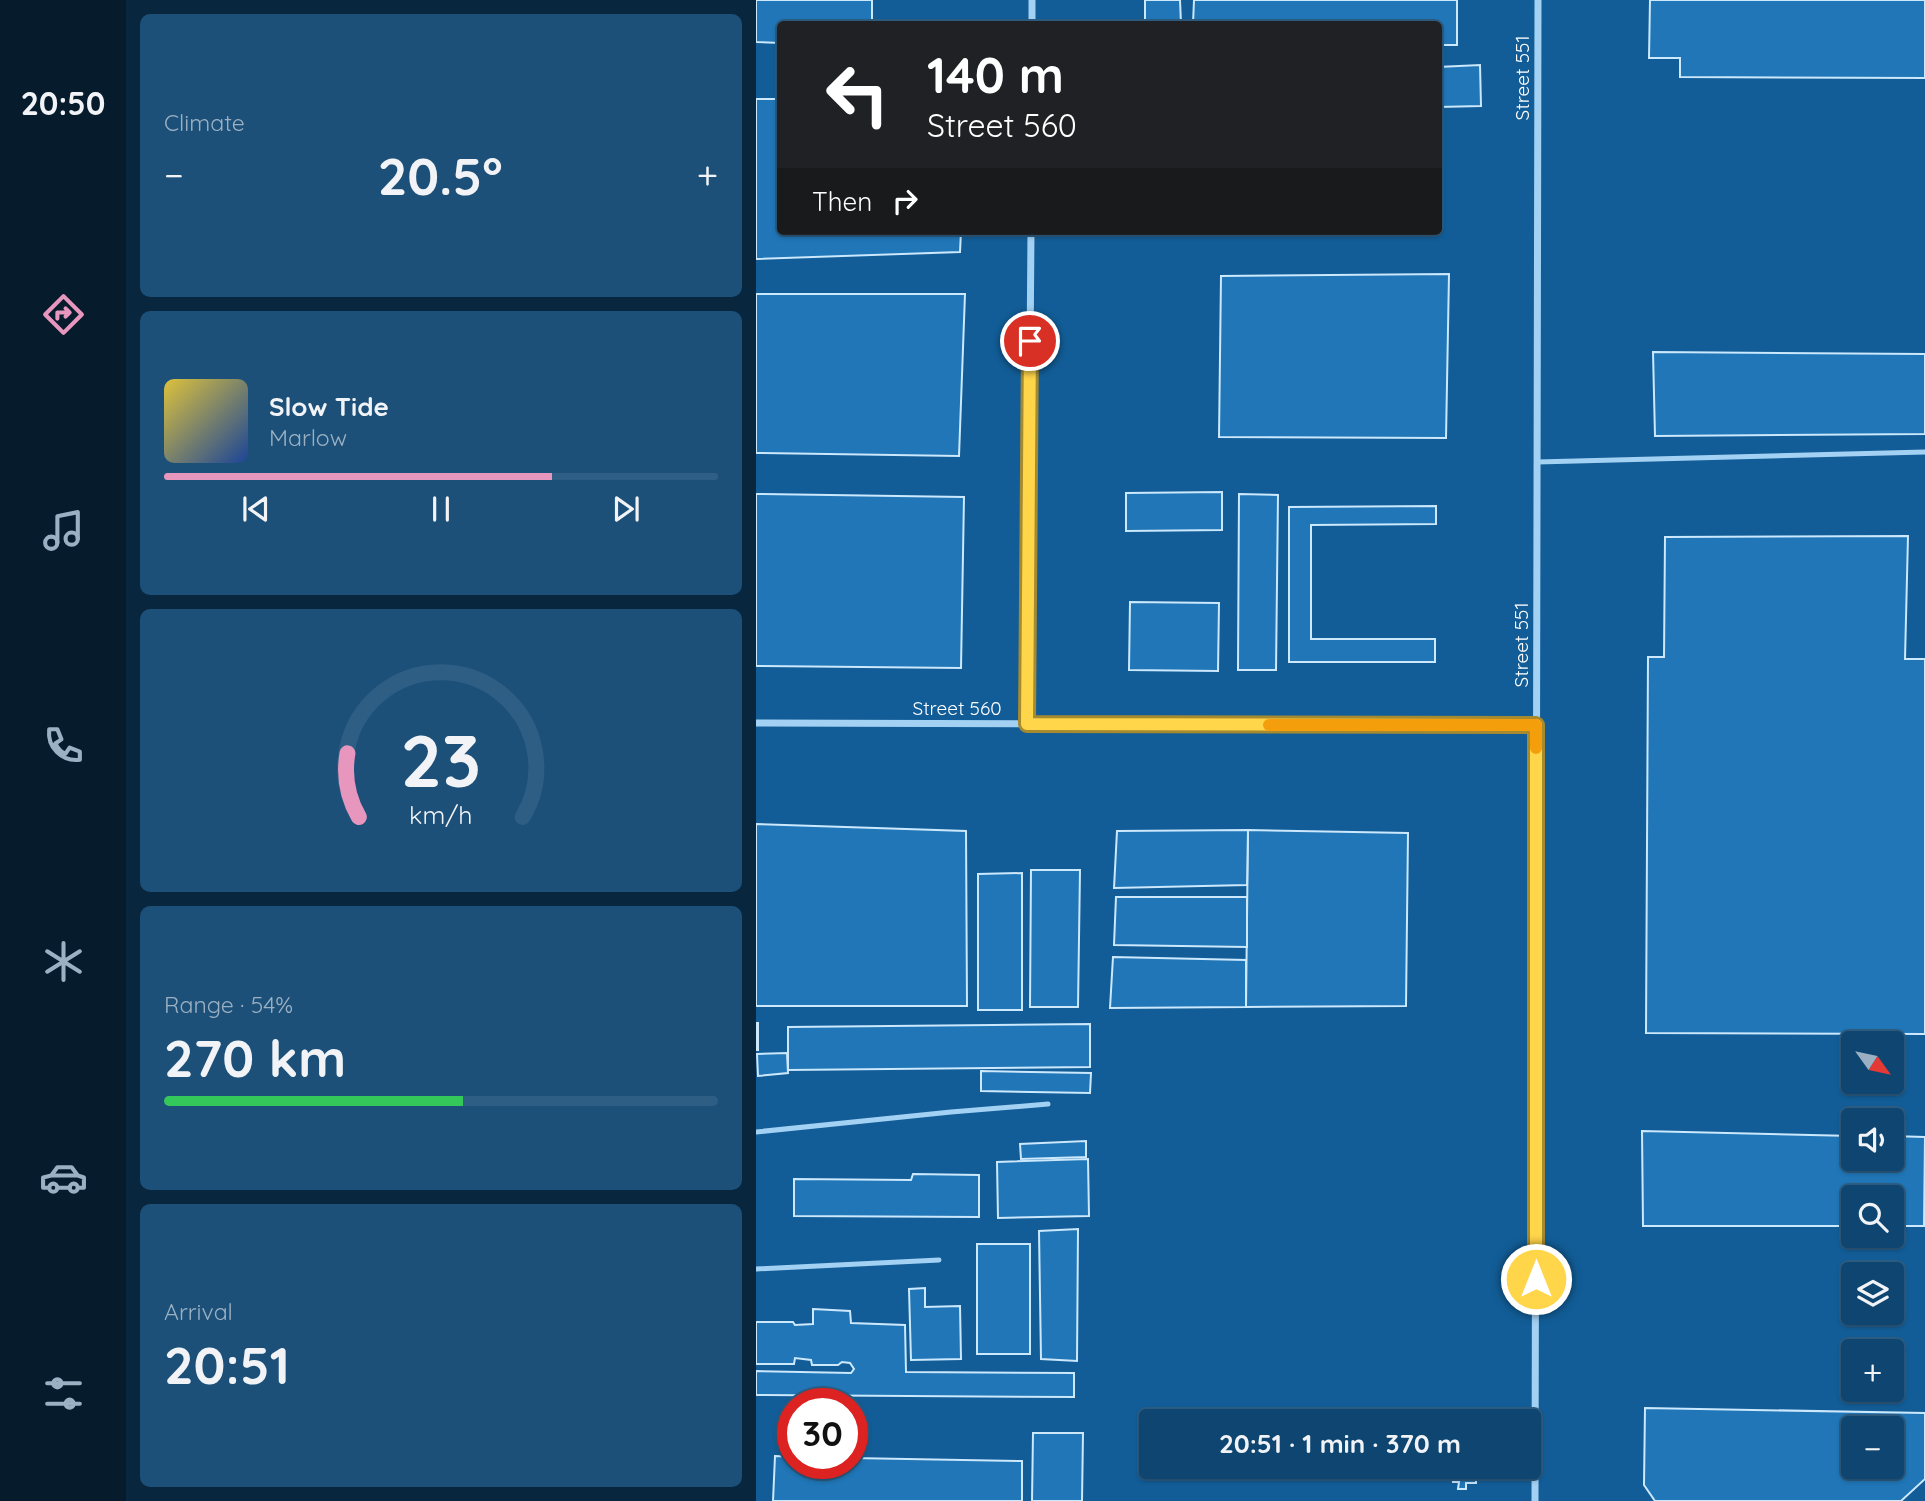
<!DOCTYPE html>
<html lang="en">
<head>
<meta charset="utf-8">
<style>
	:root { --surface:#0e4671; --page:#1c5079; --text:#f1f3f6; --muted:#9bb1c3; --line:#2e5e84; --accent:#e797bd }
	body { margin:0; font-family:Quicksand,sans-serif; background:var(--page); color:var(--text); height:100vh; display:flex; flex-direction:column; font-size:26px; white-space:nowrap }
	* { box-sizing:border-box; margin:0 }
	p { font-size:23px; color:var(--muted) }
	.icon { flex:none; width:38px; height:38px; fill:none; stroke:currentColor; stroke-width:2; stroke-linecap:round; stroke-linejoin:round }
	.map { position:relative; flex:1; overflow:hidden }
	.details { display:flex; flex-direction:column; gap:14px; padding:14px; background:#08263e; width:630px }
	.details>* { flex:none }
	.guide { position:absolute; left:21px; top:21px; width:665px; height:214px; border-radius:7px; box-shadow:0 2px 5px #0004,0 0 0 2px var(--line); background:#202124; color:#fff; overflow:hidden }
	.needle { width:46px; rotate:123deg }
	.controls { position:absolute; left:1085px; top:1031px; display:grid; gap:14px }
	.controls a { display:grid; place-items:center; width:63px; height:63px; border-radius:7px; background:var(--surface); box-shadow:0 2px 5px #0004,0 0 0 2px var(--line); font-size:35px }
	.speed { position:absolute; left:21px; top:1388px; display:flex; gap:14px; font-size:35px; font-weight:700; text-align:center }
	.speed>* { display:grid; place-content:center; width:91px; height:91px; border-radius:50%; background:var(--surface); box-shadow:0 2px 5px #0004,0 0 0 2px var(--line); line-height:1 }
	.speed .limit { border:10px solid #d22; background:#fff; color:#111 }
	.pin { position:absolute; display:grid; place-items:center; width:60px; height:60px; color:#fff; margin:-30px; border:4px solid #fff; border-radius:50%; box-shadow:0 2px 7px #0007 }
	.me { position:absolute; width:77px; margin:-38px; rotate:0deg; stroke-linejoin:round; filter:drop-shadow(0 0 5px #0008) }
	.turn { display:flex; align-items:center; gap:24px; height:147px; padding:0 35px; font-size:32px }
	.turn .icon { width:91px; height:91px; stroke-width:2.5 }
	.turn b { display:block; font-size:49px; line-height:60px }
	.then { display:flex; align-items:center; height:66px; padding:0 35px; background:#0003; gap:14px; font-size:26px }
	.big { font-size:52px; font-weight:800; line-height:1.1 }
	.details .tile { flex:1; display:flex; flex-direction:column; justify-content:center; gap:10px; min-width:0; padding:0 24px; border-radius:10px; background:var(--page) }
	.details .dial { align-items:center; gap:0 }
	.dial svg { height:182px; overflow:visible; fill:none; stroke:var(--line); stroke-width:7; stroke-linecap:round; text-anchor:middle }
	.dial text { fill:var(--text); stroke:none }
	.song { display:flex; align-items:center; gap:21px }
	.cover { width:84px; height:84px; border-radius:10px; background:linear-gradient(135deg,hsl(50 70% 55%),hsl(220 70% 35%)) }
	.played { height:7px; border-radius:4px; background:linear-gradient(90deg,var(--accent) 70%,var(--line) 70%) }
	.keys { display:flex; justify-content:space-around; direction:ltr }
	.heat { display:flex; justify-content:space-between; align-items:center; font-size:38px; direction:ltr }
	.charge { height:10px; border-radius:5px; background:linear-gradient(90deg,#34c759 54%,var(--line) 0) }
	.trip { position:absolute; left:383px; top:1409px; width:402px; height:70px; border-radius:7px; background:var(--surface); box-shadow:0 2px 5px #0004,0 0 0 2px var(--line); font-weight:800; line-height:70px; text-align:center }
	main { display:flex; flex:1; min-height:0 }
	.tab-bar { display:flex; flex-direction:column; width:126px; justify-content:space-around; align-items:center; background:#061c2d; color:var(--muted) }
	.tab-bar .icon { width:49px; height:49px }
	.tab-bar .selected { color:var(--accent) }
	.tab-bar b { font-size:32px; color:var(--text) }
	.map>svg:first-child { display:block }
	.building { fill:#2076b6; stroke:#cbe8fd; stroke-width:2; fill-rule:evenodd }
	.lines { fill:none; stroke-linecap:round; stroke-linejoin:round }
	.lane { stroke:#a3d1f3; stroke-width:5 }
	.street { stroke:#a3d1f3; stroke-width:7 }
	.route-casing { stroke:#a68a30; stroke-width:18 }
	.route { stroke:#ffd54a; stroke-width:12 }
	.slow { stroke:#f59e0b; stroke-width:12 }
	.labels { text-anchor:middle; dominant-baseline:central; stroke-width:7; stroke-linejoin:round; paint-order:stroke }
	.street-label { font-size:19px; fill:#fff; stroke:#125d97 }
</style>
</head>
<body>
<main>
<nav class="tab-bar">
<b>20:50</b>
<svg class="icon selected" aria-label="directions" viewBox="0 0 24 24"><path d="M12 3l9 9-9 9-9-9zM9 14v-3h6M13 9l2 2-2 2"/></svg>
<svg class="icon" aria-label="music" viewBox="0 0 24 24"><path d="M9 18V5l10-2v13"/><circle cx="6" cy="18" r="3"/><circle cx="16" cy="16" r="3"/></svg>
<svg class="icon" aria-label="phone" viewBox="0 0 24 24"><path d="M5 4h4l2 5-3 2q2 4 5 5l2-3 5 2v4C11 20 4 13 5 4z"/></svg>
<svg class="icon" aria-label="climate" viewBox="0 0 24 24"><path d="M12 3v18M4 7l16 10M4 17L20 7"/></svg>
<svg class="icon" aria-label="car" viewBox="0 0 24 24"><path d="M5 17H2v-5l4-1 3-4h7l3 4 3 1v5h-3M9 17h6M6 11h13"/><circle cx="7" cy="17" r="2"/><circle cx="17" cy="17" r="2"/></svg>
<svg class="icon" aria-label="filters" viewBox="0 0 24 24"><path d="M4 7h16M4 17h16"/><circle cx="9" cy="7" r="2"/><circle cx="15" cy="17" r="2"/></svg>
</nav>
<section class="details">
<div class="tile"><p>Climate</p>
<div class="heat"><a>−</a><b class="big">20.5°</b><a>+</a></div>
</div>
<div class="tile">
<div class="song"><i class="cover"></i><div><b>Slow Tide</b><p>Marlow</p></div></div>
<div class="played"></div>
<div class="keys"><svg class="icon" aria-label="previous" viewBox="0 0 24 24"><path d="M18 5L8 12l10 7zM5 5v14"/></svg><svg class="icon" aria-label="pause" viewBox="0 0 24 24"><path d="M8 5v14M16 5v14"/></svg><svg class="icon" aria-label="next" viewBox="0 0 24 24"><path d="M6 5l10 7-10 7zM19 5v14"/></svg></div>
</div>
<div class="tile dial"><svg viewBox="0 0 100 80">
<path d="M14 69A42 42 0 1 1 86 69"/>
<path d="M14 69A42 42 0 0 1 9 41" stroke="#e797bd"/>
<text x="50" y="56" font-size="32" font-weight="700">23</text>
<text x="50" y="72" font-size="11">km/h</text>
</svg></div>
<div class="tile"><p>Range · 54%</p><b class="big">270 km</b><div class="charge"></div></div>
<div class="tile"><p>Arrival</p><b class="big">20:51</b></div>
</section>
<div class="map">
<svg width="1169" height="1501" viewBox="0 0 1169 1501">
	<rect width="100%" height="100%" fill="#125d97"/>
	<g class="building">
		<path d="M 0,0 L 116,0 L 116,24 L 24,24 L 24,43 L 0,42 Z"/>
		<path d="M 389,0 L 424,0 L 425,24 L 389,24 Z"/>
		<path d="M 438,0 L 701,0 L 701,45 L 682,45 L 682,24 L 437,24 Z"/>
		<path d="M 894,0 L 1169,0 L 1169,78 L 924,77 L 924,58 L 893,58 Z"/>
		<path d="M 724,65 L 725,106 L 682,107 L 682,67 Z"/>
		<path d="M 0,99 L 24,99 L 24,231 L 205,231 L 204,252 L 0,259 Z"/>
		<path d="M 693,274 L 690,438 L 463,437 L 465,276 Z"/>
		<path d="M 0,294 L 209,294 L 203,456 L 0,453 Z"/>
		<path d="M 897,352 L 1169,354 L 1169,434 L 899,436 Z"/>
		<path d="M 466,492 L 466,530 L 370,531 L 370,493 Z"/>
		<path d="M 0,494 L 208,497 L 205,668 L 0,666 Z"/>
		<path d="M 483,494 L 522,495 L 520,670 L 482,670 Z"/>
		<path d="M 680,506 L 680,524 L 555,525 L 555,639 L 679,639 L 679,662 L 533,662 L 533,507 Z"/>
		<path d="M 1152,536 L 1149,659 L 1169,659 L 1169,1034 L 890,1033 L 892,657 L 908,657 L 909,537 Z"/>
		<path d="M 374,602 L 463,603 L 462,671 L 373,670 Z"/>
		<path d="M 0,824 L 210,831 L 211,1006 L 0,1006 Z"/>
		<path d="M 492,830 L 652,833 L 650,1006 L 490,1007 Z"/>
		<path d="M 492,830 L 491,885 L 358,888 L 361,831 Z"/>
		<path d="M 275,870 L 324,870 L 322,1007 L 274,1007 Z"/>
		<path d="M 266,873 L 266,1010 L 222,1010 L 222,874 Z"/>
		<path d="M 360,897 L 491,897 L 491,947 L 358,945 Z"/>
		<path d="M 357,957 L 490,960 L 490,1007 L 354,1008 Z"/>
		<rect x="0" y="1023" width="2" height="27"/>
		<path d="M 334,1024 L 334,1067 L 32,1070 L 32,1027 Z"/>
		<path d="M 31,1053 L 32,1073 L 2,1076 L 1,1054 Z"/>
		<path d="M 225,1071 L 335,1073 L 334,1093 L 225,1091 Z"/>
		<path d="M 886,1131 L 1097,1136 L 1097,1158 L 1136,1158 L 1136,1136 L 1169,1137 L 1168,1226 L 1136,1226 L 1136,1197 L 1097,1197 L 1097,1226 L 887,1226 Z"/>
		<path d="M 330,1141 L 330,1157 L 265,1159 L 264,1144 Z"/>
		<path d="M 332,1159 L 333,1216 L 242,1218 L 241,1162 Z"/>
		<path d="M 157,1174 L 223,1175 L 223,1217 L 38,1216 L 38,1179 L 155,1180 Z"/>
		<path d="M 322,1229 L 321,1361 L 285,1359 L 283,1231 Z"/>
		<rect x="221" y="1244" width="53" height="110"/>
		<path d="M 169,1288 L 169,1307 L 204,1306 L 205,1359 L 155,1360 L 153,1289 Z"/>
		<path d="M 57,1309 L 94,1311 L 95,1323 L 149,1325 L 150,1372 L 318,1373 L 318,1397 L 0,1395 L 0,1371 L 95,1373 L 98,1369 L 94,1363 L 86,1362 L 82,1365 L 56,1365 L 55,1360 L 39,1358 L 38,1364 L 0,1364 L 0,1322 L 37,1322 L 39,1325 L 57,1324 Z"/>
		<path d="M 889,1408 L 1169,1413 L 1169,1479 L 1145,1501 L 899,1501 L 888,1485 ZM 1097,1428 L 1136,1428 L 1136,1466 L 1097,1466 Z"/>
		<rect x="426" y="1418" width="171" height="3"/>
		<path d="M 631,1418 L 631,1421 L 602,1421 L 602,1419 Z"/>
		<path d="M 277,1433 L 327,1433 L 326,1501 L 276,1501 Z"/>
		<path d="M 19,1456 L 37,1457 L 37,1463 L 96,1463 L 96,1458 L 266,1461 L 266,1501 L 17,1501 Z"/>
		<rect x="443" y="1466" width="154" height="14"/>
		<rect x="603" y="1466" width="20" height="4"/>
		<path d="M 697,1466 L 720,1466 L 720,1483 L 710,1483 L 710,1489 L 702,1489 L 703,1482 L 697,1482 Z"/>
	</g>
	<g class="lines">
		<g class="lane">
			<path d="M 781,462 L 1169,452"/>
			<path d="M 0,1132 L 195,1112 L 292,1104"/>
			<path d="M 0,1269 L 183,1260"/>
		</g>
		<g class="street">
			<path d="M 276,24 L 276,0"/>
			<path d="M 0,723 L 781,725"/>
			<path d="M 271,724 L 275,231"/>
			<path d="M 779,1501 L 782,0"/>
		</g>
	</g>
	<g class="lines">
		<defs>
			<path id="route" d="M 274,341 L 271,724 L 780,725 L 780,1279"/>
		</defs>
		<use href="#route" class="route-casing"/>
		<use href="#route" class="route"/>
		<path class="slow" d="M 513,725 L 780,725 L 780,748"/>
	</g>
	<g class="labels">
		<g class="street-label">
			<text transform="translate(766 78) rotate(-90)">Street 551</text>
			<text transform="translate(765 645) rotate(-90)">Street 551</text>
			<text x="201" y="708">Street 560</text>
		</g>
	</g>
</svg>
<div class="controls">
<a><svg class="needle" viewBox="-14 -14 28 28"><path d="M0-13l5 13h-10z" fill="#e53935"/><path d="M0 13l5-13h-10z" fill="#9bb1c3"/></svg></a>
<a><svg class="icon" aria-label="sound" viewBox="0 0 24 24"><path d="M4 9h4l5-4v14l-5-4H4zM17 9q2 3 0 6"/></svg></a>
<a><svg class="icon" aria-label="search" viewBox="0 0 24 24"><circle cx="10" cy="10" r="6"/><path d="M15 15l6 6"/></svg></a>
<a><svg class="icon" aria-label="layers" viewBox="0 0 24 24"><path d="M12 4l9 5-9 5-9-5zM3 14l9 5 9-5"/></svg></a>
<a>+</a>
<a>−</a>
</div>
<div class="speed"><div class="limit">30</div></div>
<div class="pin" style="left:274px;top:341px;background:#d93025"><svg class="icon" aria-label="arrive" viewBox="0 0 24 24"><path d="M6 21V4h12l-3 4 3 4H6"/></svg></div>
<svg class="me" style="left:780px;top:1279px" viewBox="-20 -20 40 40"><circle r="17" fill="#ffd54a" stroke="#fff" stroke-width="3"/><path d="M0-11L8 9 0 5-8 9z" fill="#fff"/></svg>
<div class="trip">20:51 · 1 min · 370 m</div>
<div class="guide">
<div class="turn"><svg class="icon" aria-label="left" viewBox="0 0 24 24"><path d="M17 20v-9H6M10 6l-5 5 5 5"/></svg><div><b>140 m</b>Street 560</div></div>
<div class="then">Then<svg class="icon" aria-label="right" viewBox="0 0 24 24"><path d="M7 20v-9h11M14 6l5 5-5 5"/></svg></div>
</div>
</div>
</main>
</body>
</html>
